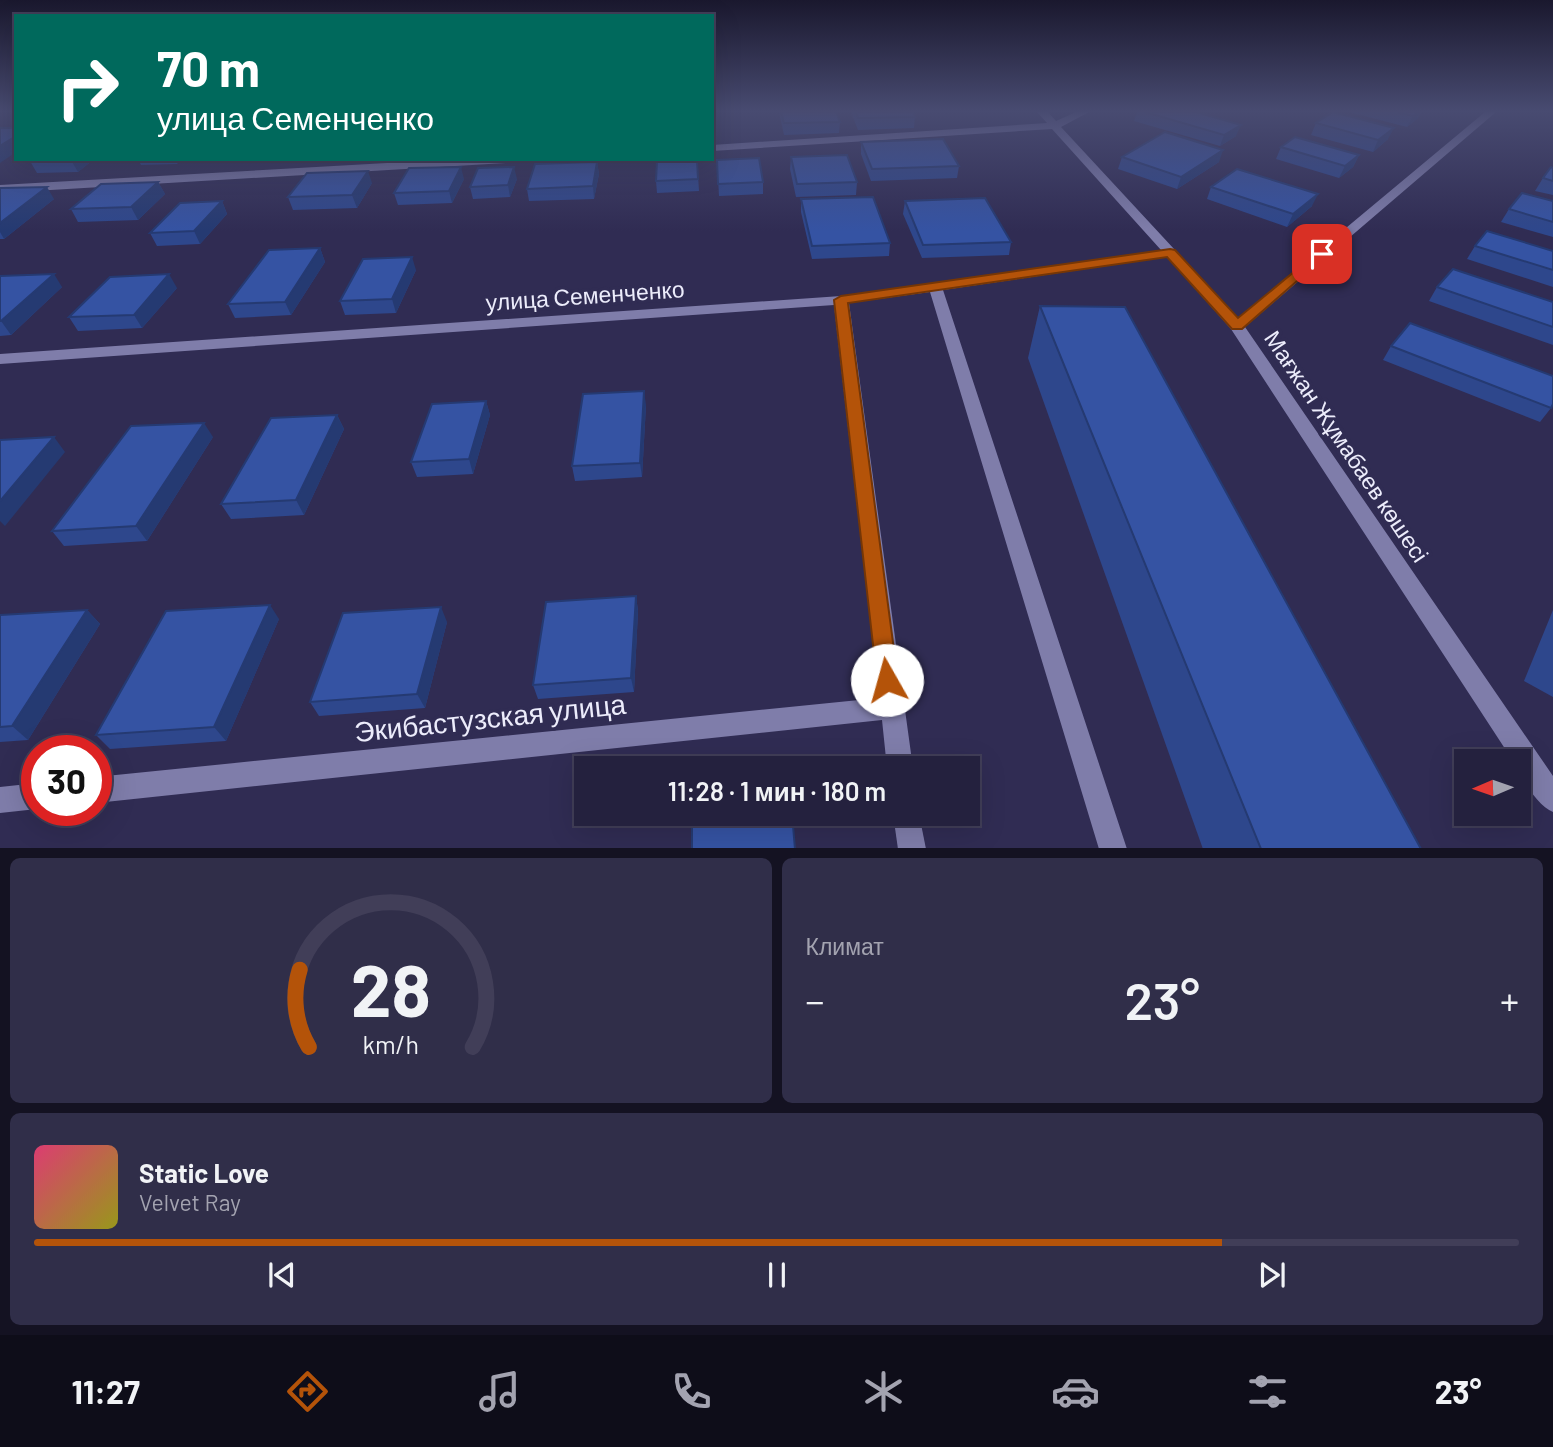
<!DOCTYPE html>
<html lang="ru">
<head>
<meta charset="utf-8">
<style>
	:root { --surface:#24213e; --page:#302e49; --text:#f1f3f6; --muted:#a3a3b0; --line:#413e58; --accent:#b45309 }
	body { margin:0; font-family:Barlow,sans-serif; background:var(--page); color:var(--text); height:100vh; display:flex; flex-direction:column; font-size:26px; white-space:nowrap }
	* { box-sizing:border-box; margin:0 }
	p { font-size:23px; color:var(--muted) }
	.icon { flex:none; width:38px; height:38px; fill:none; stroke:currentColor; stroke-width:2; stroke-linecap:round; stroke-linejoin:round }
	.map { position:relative; height:848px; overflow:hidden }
	.details { display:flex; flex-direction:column; gap:10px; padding:10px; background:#141222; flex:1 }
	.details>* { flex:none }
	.guide { position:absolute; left:14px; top:14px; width:700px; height:147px; border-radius:0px; box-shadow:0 7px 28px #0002,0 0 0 2px var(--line); background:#00695c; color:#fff; overflow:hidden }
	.needle { width:46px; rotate:268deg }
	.fabs { position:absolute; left:1454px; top:749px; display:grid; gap:14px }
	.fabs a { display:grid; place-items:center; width:77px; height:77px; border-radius:0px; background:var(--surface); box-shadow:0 7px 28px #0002,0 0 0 2px var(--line); font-size:35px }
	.speed { position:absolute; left:21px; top:735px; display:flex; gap:14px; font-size:35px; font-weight:700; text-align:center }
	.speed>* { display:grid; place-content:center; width:91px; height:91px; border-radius:50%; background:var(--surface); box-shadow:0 7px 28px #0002,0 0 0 2px var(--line); line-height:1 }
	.speed .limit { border:10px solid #d22; background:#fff; color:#111 }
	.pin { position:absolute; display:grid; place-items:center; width:60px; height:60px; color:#fff; margin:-30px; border-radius:14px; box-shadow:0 4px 10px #0006 }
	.me { position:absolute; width:77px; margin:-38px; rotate:353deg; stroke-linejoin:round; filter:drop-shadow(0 0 5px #0008) }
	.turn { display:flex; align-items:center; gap:24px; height:147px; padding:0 28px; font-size:32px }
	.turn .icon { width:91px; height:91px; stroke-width:2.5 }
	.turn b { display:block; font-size:49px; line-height:60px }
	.big { font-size:52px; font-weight:600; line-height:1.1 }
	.details .tile { flex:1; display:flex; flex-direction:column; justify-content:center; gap:10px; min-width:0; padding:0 24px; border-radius:10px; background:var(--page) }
	.details .dial { align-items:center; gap:0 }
	.dial svg { height:182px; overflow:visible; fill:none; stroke:var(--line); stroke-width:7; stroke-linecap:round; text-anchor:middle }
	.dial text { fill:var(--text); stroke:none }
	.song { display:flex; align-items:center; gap:21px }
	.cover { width:84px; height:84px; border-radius:10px; background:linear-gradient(135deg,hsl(340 70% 55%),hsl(60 70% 35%)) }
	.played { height:7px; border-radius:4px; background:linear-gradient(90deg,var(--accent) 80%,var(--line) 80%) }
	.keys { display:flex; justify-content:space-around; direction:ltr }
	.heat { display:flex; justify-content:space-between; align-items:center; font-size:38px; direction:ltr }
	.details .tiles { flex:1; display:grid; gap:10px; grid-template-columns:1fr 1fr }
	.tile:last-child { grid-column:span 2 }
	.trip { position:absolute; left:574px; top:756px; width:406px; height:70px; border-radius:0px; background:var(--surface); box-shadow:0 7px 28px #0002,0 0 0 2px var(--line); font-weight:600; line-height:70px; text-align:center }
	.tabs { display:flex; height:112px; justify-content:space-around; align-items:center; background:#0e0d19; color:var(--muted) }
	.tabs .icon { width:49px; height:49px }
	.tabs .on { color:var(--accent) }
	.tabs b { font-size:32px; color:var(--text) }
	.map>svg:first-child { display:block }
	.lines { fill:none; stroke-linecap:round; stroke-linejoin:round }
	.minor { fill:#7f7daa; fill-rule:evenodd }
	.wall { fill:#2e478c }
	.shaded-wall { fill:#253a72 }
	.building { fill:#3553a3; stroke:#253a72; stroke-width:2 }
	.route { fill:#b45309; stroke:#753606; stroke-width:2 }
	.labels { text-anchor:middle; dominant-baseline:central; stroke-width:7; stroke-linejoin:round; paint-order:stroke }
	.street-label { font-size:23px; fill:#ececfb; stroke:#302c53 }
	.near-street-label { font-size:28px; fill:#ececfb; stroke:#302c53 }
</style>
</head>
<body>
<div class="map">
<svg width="1553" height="849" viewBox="0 0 1553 849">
	<rect width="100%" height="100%" fill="#302c53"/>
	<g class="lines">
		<g class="minor">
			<path d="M 1037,112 L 1048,112 L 1056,121 L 1076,112 L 1089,112 L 1061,127 L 1238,318 L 1485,112 L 1496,112 L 1245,327 L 1553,776 L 1553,812 C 1538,806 1519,778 1519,761 L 1513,761 L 1231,329 L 1167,257 L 943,290 L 1127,849 L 1099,849 L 930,292 L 849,303 L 913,768 L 887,768 L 882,720 L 96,803 L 96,777 L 879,698 L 834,305 L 0,364 L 0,354 L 841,296 L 1161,250 L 1052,129 L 712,151 L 712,145 L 1047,123 Z"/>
			<path d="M 458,159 L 526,159 L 521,162 L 0,193 L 0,185 Z"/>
			<path d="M 37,783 L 37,809 L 0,813 L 0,787 Z"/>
			<path d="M 893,814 L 919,814 L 926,849 L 898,849 Z"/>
		</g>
	</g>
	<g class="wall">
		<path d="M 779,112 L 836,112 L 840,122 L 839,133 L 784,135 Z"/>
		<path d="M 851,112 L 913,112 L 915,117 L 914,128 L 858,130 Z"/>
		<path d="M 1137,112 L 1196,112 L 1236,136 L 1220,146 L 1134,121 Z"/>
		<path d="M 1349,112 L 1421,112 L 1418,118 L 1407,127 Z"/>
		<path d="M 1316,123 L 1388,139 L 1373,152 L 1311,135 Z"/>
		<path d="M 861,142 L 959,166 L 957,178 L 871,181 L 861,154 Z"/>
		<path d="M 1281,147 L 1359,155 L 1353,167 L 1339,178 L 1276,159 Z"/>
		<path d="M 791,157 L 857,182 L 856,195 L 796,197 L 790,169 Z"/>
		<path d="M 1122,157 L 1219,162 L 1177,189 L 1118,169 Z"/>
		<path d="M 94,159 L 78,172 L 37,173 L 30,161 Z"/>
		<path d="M 138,159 L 181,159 L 177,164 L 141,165 Z"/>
		<path d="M 697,160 L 699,191 L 657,193 L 656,181 Z"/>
		<path d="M 717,160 L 763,182 L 763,194 L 719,196 Z"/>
		<path d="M 597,162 L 599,174 L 594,199 L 529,201 L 527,189 Z"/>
		<path d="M 1553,168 L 1553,195 L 1535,191 L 1543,178 Z"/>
		<path d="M 464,179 L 452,203 L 398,205 L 394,193 Z"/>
		<path d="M 517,179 L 510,197 L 473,199 L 470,187 Z"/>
		<path d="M 158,182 L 165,194 L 138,220 L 78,222 L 71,209 Z"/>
		<path d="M 372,183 L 357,208 L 293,210 L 288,197 Z"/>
		<path d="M 1211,187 L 1312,206 L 1287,227 L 1207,199 Z"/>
		<path d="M 0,188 L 54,199 L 4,239 L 0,239 Z"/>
		<path d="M 801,199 L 890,243 L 889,256 L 812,259 L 801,212 Z"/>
		<path d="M 222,201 L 227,214 L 200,244 L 157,246 L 150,233 Z"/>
		<path d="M 905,201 L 1011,242 L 1009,255 L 922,258 L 903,214 Z"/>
		<path d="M 1553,201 L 1553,237 L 1501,222 L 1509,209 Z"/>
		<path d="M 1475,246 L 1553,251 L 1553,287 L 1467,259 Z"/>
		<path d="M 320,248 L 325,262 L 291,315 L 235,318 L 228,304 Z"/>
		<path d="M 416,270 L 396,313 L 345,315 L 340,301 Z"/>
		<path d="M 0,276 L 62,287 L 11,335 L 0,336 Z"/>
		<path d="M 1437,287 L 1553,302 L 1553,345 L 1429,301 Z"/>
		<path d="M 177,288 L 142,328 L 78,331 L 69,317 Z"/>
		<path d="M 1040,306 L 1421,849 L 1203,849 L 1028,358 Z"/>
		<path d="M 1391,346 L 1551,408 L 1540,422 L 1383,360 Z"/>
		<path d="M 486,401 L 490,415 L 473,474 L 417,477 L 411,462 Z"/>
		<path d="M 646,405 L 642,477 L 575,481 L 572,466 Z"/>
		<path d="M 337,415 L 344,429 L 304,515 L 231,519 L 221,504 Z"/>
		<path d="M 213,437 L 147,541 L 64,546 L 52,531 Z"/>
		<path d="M 636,596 L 638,611 L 634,692 L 538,699 L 533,685 Z"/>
		<path d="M 87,610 L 100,624 L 28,740 L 0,742 L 0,615 Z"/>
		<path d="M 1553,610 L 1553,697 L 1524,681 Z"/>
		<path d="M 279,619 L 226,741 L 110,749 L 96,735 Z"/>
		<path d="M 447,622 L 425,708 L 319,716 L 310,702 Z"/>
	</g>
	<g class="shaded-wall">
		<path d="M 1418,112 L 1421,112 L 1418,118 L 1407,127 L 1413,116 Z"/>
		<path d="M 1241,125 L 1236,136 L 1220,146 L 1224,135 Z"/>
		<path d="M 1394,128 L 1388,139 L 1373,152 L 1378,140 Z"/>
		<path d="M 16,136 L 16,152 L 0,163 L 0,146 Z"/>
		<path d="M 1223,150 L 1219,162 L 1177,189 L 1181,177 Z"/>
		<path d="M 1359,155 L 1353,167 L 1339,178 L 1345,166 Z"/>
		<path d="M 72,159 L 94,159 L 78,172 L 71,160 Z"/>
		<path d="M 597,162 L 599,174 L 594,199 L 593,186 Z"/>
		<path d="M 461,167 L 464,179 L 452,203 L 449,191 Z"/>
		<path d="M 514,167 L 517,179 L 510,197 L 508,185 Z"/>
		<path d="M 368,171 L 372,183 L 357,208 L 352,195 Z"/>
		<path d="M 158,182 L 165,194 L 138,220 L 131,207 Z"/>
		<path d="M 47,187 L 54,199 L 4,239 L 0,232 L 0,223 Z"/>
		<path d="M 1318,194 L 1312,206 L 1287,227 L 1293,214 Z"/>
		<path d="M 222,201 L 227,214 L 200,244 L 194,231 Z"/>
		<path d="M 320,248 L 325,262 L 291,315 L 285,302 Z"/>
		<path d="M 412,257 L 416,270 L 396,313 L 392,299 Z"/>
		<path d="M 54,274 L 62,287 L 11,335 L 1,321 Z"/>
		<path d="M 169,274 L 177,288 L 142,328 L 134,315 Z"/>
		<path d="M 644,391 L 646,405 L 642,477 L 640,463 Z"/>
		<path d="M 486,401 L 490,415 L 473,474 L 469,459 Z"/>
		<path d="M 337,415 L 344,429 L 304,515 L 296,500 Z"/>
		<path d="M 204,423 L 213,437 L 147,541 L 136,526 Z"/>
		<path d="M 54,437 L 65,452 L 5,526 L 0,521 L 0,501 Z"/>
		<path d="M 636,596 L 638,611 L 634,692 L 631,678 Z"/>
		<path d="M 270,605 L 279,619 L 226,741 L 214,727 Z"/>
		<path d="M 441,607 L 447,622 L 425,708 L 417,694 Z"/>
		<path d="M 87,610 L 100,624 L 28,740 L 12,726 Z"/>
	</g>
	<g class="building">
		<path d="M 781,112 L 836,112 L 840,122 L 784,123 Z"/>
		<path d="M 856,112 L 913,112 L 915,117 L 858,118 Z"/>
		<path d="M 1145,112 L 1196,112 L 1241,125 L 1224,135 Z"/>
		<path d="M 1333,112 L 1394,128 L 1378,140 L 1316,123 Z"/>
		<path d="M 1397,112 L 1418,112 L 1413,116 Z"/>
		<path d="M 0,128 L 16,128 L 16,136 L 0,146 Z"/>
		<path d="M 1165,132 L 1223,150 L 1181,177 L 1122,157 Z"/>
		<path d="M 1295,137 L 1359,155 L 1345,166 L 1281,147 Z"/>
		<path d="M 943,139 L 959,166 L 872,169 L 861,142 Z"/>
		<path d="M 847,155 L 857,182 L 797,184 L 791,157 Z"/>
		<path d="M 759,158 L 763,182 L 718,184 L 717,160 Z"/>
		<path d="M 33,159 L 72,159 L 30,161 Z"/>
		<path d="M 697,160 L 698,179 L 656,181 L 657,161 Z"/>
		<path d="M 597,162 L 593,186 L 527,189 L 535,164 Z"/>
		<path d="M 461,167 L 449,191 L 394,193 L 409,168 Z"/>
		<path d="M 514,167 L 508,185 L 470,187 L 478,168 Z"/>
		<path d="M 1551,167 L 1553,168 L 1553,181 L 1543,178 Z"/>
		<path d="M 1237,169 L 1318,194 L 1293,214 L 1211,187 Z"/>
		<path d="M 368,171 L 352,195 L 288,197 L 307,173 Z"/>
		<path d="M 158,182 L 131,207 L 71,209 L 101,184 Z"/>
		<path d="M 47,187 L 0,223 L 0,188 Z"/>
		<path d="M 1522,193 L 1553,201 L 1553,222 L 1509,209 Z"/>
		<path d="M 873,197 L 890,243 L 812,246 L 801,199 Z"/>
		<path d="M 985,198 L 1011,242 L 923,245 L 905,201 Z"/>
		<path d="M 222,201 L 194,231 L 150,233 L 180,203 Z"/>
		<path d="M 1487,231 L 1553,251 L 1553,270 L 1475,246 Z"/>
		<path d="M 320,248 L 285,302 L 228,304 L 269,250 Z"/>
		<path d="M 412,257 L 392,299 L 340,301 L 363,259 Z"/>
		<path d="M 1453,269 L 1553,302 L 1553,327 L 1437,287 Z"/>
		<path d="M 54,274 L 1,321 L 0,321 L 0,276 Z"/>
		<path d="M 169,274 L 134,315 L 69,317 L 110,277 Z"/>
		<path d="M 1040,306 L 1125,307 L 1421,849 L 1261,849 Z"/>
		<path d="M 1410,323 L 1553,376 L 1553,404 L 1551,408 L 1391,346 Z"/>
		<path d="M 644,391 L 640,463 L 572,466 L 583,394 Z"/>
		<path d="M 486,401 L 469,459 L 411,462 L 432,404 Z"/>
		<path d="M 337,415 L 296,500 L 221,504 L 271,418 Z"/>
		<path d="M 204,423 L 136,526 L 52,531 L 131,426 Z"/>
		<path d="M 54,437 L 0,501 L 0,440 Z"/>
		<path d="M 636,596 L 631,678 L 533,685 L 546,602 Z"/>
		<path d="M 270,605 L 214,727 L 96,735 L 166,611 Z"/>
		<path d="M 441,607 L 417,694 L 310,702 L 343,613 Z"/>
		<path d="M 87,610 L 12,726 L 0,727 L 0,615 Z"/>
		<path d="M 692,814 L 792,814 L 795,849 L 692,849 Z"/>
	</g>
	<linearGradient id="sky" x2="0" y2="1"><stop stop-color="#1a182e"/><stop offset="0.48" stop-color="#484b71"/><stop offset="1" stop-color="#484b71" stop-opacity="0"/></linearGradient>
	<rect width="1553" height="231" fill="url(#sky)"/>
	<path class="route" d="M 1170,249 L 1175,250 L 1238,318 L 1318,252 L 1328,254 L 1242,329 L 1232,329 L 1167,257 L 848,303 L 898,680 L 895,687 L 887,690 L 880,687 L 877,680 L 834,300 L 841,296 Z"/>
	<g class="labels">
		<g class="street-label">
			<text transform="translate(585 295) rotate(-4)">улица Семенченко</text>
			<text transform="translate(1347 446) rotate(56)">Мағжан Жұмабаев көшесі</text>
		</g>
		<g class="near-street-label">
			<text transform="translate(490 717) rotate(-6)">Экибастузская улица</text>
		</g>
	</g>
</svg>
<div class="fabs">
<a><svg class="needle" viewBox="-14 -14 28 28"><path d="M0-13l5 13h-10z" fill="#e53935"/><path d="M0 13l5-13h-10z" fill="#a3a3b0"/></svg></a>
</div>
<div class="speed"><div class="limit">30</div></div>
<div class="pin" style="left:1322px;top:254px;background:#d93025"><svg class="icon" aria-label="arrive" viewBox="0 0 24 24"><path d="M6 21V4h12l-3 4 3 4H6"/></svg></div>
<svg class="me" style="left:887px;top:680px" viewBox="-20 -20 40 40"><circle r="19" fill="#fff"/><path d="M0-13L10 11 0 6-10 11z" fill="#b45309"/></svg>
<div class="trip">11:28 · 1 мин · 180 m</div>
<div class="guide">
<div class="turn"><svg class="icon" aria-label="right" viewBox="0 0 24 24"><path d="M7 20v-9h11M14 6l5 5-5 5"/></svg><div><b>70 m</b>улица Семенченко</div></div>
</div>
</div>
<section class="details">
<div class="tiles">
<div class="tile dial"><svg viewBox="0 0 100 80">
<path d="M14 69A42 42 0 1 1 86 69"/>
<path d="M14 69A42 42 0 0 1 10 35" stroke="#b45309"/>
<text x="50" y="56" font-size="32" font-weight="700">28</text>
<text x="50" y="72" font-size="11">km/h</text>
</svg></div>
<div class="tile"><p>Климат</p>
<div class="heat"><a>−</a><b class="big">23°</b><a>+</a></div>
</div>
<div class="tile">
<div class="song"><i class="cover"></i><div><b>Static Love</b><p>Velvet Ray</p></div></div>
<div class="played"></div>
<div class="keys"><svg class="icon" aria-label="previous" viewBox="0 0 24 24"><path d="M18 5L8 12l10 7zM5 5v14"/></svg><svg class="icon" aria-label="pause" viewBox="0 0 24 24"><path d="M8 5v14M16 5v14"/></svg><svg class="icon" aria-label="next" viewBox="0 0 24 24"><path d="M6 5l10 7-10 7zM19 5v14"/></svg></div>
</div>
</div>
</section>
<nav class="tabs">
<b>11:27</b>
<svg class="icon on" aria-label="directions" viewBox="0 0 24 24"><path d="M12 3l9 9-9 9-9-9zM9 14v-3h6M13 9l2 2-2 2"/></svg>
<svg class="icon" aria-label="music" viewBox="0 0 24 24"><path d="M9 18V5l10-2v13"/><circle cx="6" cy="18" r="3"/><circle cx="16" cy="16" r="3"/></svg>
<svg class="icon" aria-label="phone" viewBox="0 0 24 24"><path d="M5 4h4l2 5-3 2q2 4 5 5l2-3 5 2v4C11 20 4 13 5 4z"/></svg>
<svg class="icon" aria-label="climate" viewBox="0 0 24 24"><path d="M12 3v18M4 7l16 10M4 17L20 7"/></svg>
<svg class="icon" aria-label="car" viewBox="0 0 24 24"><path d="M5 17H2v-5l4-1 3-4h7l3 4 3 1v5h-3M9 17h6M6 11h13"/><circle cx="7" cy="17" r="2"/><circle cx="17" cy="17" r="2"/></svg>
<svg class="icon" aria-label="filters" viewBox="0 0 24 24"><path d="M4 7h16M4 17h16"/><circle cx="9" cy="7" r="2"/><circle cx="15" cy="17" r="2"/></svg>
<b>23°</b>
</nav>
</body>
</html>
